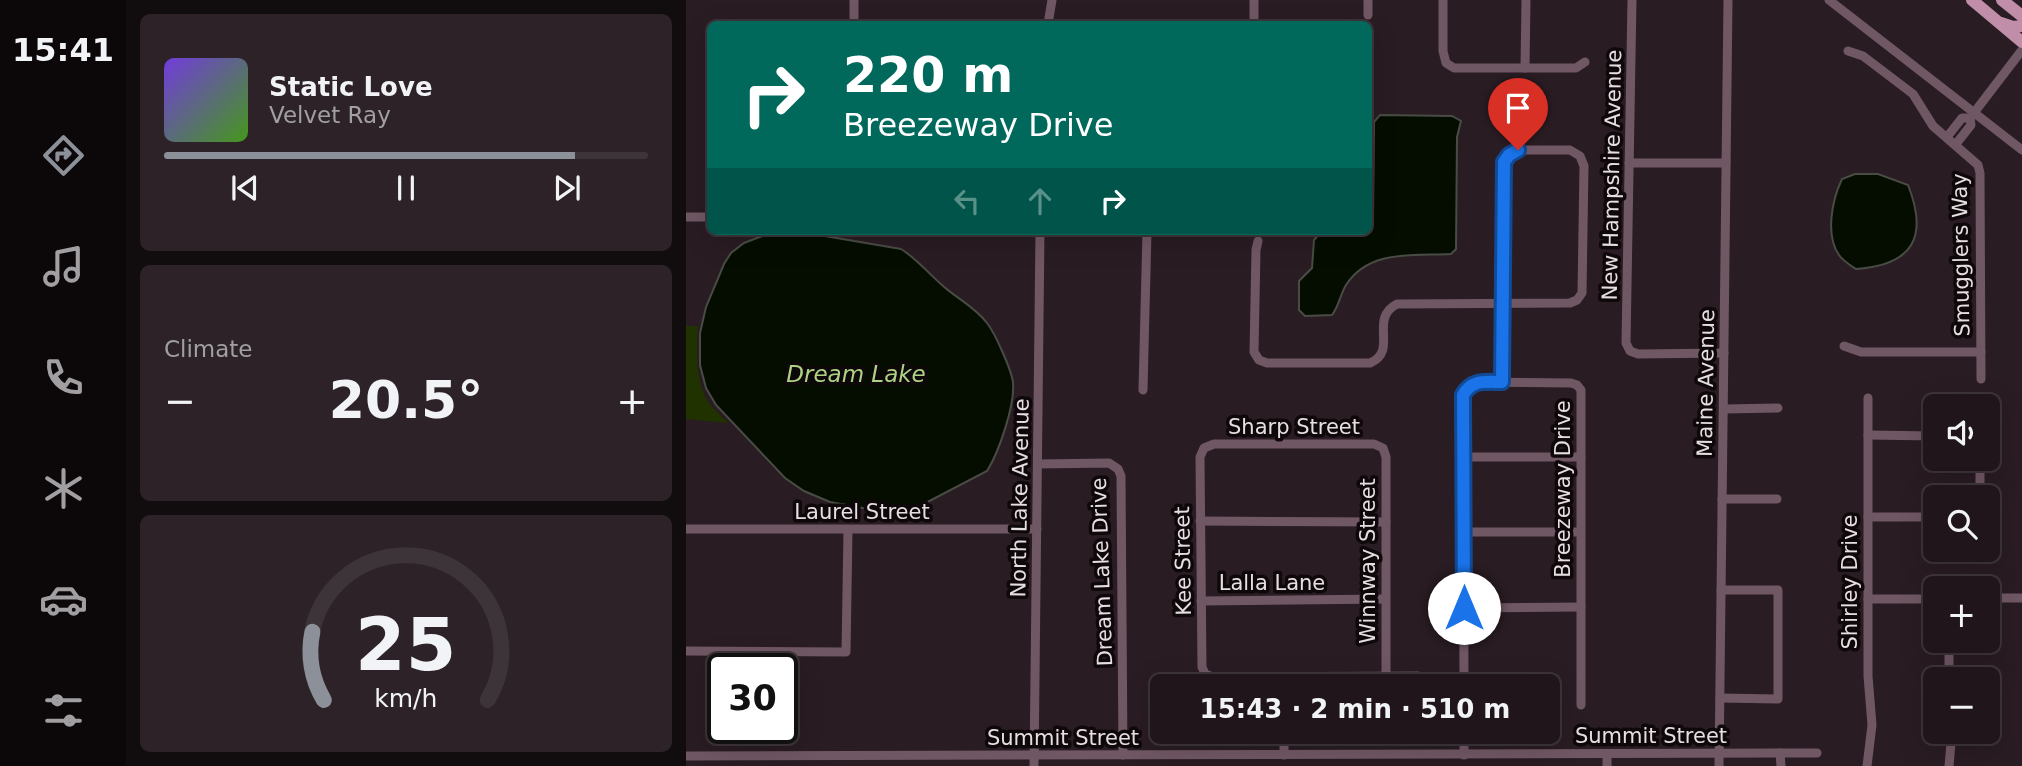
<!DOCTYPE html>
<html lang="en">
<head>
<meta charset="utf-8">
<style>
	:root { --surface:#1f151a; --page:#2c2227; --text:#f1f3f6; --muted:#a19fa2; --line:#3c3439; --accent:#8c9099 }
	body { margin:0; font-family:"DejaVu Sans",sans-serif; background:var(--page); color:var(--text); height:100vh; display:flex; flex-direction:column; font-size:26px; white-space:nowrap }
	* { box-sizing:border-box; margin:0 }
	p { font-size:23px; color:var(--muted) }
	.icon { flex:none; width:38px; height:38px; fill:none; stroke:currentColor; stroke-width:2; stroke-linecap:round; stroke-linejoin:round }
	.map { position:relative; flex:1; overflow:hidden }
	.side { display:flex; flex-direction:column; gap:14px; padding:14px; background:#110c0e; width:560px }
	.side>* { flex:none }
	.guide { position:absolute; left:21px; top:21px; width:665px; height:214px; border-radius:10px; box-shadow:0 7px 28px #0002,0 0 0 2px var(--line); background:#00695c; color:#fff; overflow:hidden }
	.buttons { position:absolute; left:1237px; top:394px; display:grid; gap:14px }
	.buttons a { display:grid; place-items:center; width:77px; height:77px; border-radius:10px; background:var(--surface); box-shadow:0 7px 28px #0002,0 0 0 2px var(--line); font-size:35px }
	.speed { position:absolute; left:21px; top:653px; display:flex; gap:14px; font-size:35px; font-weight:700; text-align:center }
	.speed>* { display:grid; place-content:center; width:91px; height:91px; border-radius:50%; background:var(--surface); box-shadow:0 7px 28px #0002,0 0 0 2px var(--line); line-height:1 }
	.speed .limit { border:4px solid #111; border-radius:10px; background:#fff; color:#111 }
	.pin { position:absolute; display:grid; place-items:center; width:60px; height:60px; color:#fff; margin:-72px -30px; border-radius:50% 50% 50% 0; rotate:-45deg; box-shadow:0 0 7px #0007 }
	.pin .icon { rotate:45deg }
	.me { position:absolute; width:77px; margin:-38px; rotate:0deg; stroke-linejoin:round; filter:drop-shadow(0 0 5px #0008) }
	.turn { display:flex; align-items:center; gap:24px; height:147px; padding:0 21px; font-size:32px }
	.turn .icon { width:91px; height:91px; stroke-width:2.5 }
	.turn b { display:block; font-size:49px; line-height:60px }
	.lanes { display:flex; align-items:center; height:66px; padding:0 21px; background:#0003; justify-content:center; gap:35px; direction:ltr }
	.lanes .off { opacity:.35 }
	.big { font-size:52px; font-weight:700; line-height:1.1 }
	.side .card { flex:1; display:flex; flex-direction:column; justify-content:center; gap:10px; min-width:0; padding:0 24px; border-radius:10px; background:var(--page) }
	.side .dial { align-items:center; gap:0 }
	.dial svg { height:182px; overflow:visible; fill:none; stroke:var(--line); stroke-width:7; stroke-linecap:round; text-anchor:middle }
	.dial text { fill:var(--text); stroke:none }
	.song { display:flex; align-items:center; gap:21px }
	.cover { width:84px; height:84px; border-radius:10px; background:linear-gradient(135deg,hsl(260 70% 55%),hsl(100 70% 35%)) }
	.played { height:7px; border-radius:4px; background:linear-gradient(90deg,var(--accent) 85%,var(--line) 85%) }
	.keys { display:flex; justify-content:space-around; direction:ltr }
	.heat { display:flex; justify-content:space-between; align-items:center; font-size:38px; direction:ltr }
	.trip { position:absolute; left:464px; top:674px; width:410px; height:70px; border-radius:10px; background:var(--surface); box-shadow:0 7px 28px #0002,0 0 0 2px var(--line); font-weight:700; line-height:70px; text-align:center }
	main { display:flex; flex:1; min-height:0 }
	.menu { display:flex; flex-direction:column; width:126px; justify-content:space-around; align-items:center; background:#0c080a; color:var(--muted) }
	.menu .icon { width:49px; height:49px }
	.menu .current { color:var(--accent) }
	.menu b { font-size:32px; color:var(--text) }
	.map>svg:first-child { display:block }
	.green { fill:#1f3200 }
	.water { fill:#050d00; stroke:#494c44; stroke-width:2 }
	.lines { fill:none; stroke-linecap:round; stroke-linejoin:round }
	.minor { stroke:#705764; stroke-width:9 }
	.major { stroke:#c08ea8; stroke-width:12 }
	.route-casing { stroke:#114b97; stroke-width:18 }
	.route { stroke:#1a73e8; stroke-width:12 }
	.labels { text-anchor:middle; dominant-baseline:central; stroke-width:7; stroke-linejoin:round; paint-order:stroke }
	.street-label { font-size:21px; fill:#e7dee2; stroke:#0e080b }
	.water-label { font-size:23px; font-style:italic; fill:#aed283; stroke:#0e080b }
</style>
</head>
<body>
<main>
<nav class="menu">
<b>15:41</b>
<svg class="icon current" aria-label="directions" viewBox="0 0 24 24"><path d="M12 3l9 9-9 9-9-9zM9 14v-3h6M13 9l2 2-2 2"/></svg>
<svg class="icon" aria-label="music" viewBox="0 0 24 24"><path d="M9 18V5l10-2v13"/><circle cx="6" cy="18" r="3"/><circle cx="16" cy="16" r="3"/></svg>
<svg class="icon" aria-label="phone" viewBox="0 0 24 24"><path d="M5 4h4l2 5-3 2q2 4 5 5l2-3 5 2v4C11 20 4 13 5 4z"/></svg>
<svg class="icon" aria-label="climate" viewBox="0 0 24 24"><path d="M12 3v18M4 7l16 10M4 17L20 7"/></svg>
<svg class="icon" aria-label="car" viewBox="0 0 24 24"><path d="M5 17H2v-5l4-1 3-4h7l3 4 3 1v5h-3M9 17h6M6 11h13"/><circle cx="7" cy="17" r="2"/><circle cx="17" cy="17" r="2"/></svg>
<svg class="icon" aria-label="filters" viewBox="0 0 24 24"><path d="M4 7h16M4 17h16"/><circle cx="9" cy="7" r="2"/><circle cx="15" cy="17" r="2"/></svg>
</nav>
<section class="side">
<div class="card">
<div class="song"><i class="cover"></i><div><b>Static Love</b><p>Velvet Ray</p></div></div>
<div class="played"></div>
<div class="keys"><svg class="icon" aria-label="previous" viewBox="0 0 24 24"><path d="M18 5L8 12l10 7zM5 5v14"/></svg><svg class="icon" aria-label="pause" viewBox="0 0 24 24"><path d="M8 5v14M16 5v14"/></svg><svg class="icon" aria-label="next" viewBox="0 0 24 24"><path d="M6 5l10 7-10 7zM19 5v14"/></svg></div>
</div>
<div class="card"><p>Climate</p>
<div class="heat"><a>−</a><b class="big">20.5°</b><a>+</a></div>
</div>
<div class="card dial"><svg viewBox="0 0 100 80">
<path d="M14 69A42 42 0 1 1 86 69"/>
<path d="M14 69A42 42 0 0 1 9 39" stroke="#8c9099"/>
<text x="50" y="56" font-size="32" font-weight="700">25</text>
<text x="50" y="72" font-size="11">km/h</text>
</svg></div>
</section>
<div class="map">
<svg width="1336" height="766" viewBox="0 0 1336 766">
	<rect width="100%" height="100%" fill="#291c23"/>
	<path class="green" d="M 0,326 L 12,326 C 11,349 9,376 20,398 C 24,407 35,415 42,423 L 0,419 Z"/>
	<g class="water">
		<path d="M 694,115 L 766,116 L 775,121 L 771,137 L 770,249 L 765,254 C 728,256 683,249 660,285 C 654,295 653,306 646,315 L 619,316 L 613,310 L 613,281 L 626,268 L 628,240 L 636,231 L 682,231 L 683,225 L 687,219 L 688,122 Z"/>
		<path d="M 1169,174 L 1192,174 L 1222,185 C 1243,238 1226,265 1170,269 C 1164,265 1157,261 1153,255 C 1139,235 1146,200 1156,179 Z"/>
		<path d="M 100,233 L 127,234 L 215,249 C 231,259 242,273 256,285 C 270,298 289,307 301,323 C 309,333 326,371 327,383 C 329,405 313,452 301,471 L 232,507 L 204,513 L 144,502 L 118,491 L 99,478 L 30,405 L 20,388 L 14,365 L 14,333 L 20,307 L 38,264 L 45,253 L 58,243 L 79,235 Z"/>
	</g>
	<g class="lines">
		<g class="minor">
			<path d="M 682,0 L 682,15"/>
			<path d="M 757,0 L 757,51 L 760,63 L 768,68 L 890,68 L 899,62"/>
			<path d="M 946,0 L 940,343 L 944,351 L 952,354 L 1038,353"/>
			<path d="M 1143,0 L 1336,150"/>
			<path d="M 168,24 L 168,0"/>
			<path d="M 362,24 L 366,0"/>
			<path d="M 568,24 L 568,0"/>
			<path d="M 1162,51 L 1177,56 L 1227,94 L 1247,126 L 1292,165 L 1294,173 L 1295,379"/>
			<path d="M 839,68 L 840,0"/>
			<path d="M 1284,118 L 1336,50"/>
			<path d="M 1261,137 L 1276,118 L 1284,118"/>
			<path d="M 1270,144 L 1285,125 L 1284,118"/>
			<path d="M 943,163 L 1040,163"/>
			<path d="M 0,217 L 24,217"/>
			<path d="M 572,241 L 570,250 L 568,352 L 573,360 L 581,363 L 684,363 C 713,351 682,319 711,304 L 884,303 L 891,300 L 896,293 L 898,166 L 894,156 L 884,150 L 832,150 L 823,155 L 818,162 L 816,381"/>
			<path d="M 1158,346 L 1175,352 L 1295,352"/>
			<path d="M 457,390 L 461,231"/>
			<path d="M 1038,409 L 1092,408"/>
			<path d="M 1182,435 L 1250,436"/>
			<path d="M 777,457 L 895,457"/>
			<path d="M 352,464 L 423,463 L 432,469 L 435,476 L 437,755"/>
			<path d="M 1294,497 L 1294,458"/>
			<path d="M 1036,499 L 1091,499"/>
			<path d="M 1182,517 L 1250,517"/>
			<path d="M 514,521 L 700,522"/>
			<path d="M 0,529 L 351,529"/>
			<path d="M 778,532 L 894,532"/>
			<path d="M 1302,598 L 1336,598"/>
			<path d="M 1182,599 L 1250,599"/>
			<path d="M 515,601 L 699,599"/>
			<path d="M 778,608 L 895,607"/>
			<path d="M 1263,640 L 1263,679"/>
			<path d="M 0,651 L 160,652 L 162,530"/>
			<path d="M 700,675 L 700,457 L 697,448 L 688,444 L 528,444 L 518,448 L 514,457 L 516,667 L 519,674 L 527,677 L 732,676"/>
			<path d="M 778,686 L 777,395 L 782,386 L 790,382 L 885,383 L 891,385 L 895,390 L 895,705"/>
			<path d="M 1034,698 L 1092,699 L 1092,590 L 1035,590"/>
			<path d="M 1094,753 L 1095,766"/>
			<path d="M 598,755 L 598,732"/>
			<path d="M 778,755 L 778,732"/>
			<path d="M 0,756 L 1131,753"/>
			<path d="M 348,766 L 354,231"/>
			<path d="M 921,766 L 921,754"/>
			<path d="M 1033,766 L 1042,0"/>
			<path d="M 1181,766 L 1186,725 L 1182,676 L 1182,398"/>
			<path d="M 1263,766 L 1266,732"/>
		</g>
		<g class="major">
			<path d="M 1286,0 L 1336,42"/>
			<path d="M 1316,0 L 1336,16"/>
			<path d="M 1315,23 L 1327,27 L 1336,26"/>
		</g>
	</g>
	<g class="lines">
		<defs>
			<path id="route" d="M 778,608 L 777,395 C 786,379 799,382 816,382 L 818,162 L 823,155 L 832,150"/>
		</defs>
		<use href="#route" class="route-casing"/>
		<use href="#route" class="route"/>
	</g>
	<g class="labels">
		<g class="street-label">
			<text transform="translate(926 175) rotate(-89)">New Hampshire Avenue</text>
			<text transform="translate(1275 255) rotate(-91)">Smugglers Way</text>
			<text transform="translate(1020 383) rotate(-89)">Maine Avenue</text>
			<text x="608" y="427">Sharp Street</text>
			<text transform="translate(877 489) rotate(-90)">Breezeway Drive</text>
			<text transform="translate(334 498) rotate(-89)">North Lake Avenue</text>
			<text x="176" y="512">Laurel Street</text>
			<text transform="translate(497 561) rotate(-91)">Kee Street</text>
			<text transform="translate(682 561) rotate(-90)">Winnway Street</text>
			<text transform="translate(416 572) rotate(-92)">Dream Lake Drive</text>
			<text transform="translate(1164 582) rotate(-90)">Shirley Drive</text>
			<text x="586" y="583">Lalla Lane</text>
			<text x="965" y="736">Summit Street</text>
			<text x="377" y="738">Summit Street</text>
		</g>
		<g class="water-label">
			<text x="170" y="374">Dream Lake</text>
		</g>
	</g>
</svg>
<div class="buttons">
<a><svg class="icon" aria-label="sound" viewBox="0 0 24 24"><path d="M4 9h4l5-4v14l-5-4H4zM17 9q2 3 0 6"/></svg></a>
<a><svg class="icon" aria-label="search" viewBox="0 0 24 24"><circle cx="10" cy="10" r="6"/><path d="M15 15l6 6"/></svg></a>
<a>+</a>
<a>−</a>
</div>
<div class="speed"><div class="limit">30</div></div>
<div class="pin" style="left:832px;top:150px;background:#d93025"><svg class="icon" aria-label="arrive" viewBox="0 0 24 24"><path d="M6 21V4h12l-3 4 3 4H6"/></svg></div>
<svg class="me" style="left:778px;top:608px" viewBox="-20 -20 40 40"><circle r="19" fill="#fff"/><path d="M0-13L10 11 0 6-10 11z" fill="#1a73e8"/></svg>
<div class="trip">15:43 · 2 min · 510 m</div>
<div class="guide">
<div class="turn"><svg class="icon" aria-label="right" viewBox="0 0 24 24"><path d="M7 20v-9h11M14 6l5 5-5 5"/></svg><div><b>220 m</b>Breezeway Drive</div></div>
<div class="lanes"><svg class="icon off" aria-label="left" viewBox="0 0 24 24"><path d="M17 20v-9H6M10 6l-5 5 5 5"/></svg><svg class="icon off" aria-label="ahead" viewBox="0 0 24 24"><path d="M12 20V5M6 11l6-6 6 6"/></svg><svg class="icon" aria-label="right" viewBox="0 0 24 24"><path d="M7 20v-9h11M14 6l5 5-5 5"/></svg></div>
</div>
</div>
</main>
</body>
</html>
